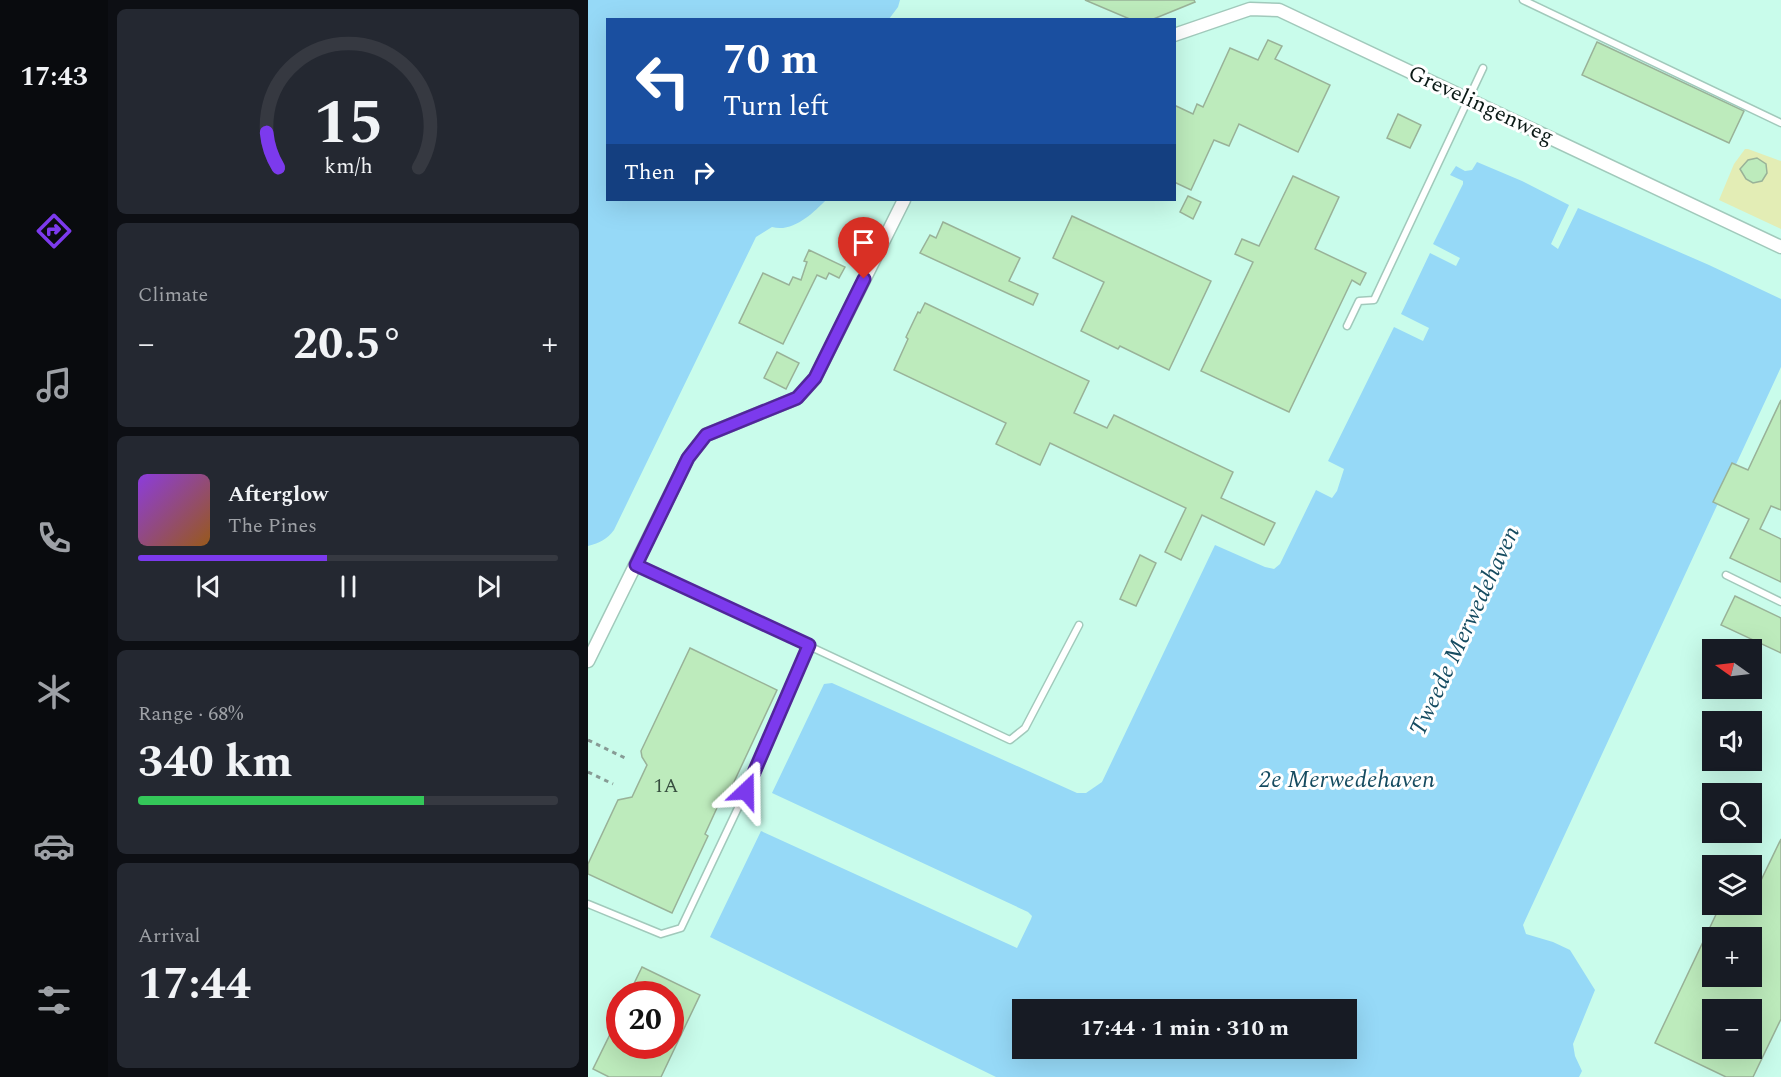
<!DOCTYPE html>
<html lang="en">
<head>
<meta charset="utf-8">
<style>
	:root { --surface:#171b24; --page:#242831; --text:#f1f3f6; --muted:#9ea1a6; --line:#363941; --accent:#7c3aed }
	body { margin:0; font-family:Spectral,serif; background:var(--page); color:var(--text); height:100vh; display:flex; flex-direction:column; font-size:22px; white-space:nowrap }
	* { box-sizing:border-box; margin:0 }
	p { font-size:20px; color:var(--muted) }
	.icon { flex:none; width:33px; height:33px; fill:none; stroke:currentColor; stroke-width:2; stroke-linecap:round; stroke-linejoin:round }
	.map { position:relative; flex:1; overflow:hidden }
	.details { display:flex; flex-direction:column; gap:9px; padding:9px; background:#0d0f14; width:480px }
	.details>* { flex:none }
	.banner { position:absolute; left:18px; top:18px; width:570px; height:183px; border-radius:0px; box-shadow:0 6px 24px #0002; background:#1a4fa0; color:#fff; overflow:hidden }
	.needle { width:39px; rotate:284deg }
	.tools { position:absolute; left:1114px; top:639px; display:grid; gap:12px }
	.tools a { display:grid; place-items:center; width:60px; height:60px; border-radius:0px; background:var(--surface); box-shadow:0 6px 24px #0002; font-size:30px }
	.speed { position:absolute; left:18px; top:981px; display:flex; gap:12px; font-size:30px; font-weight:700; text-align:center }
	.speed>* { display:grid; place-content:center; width:78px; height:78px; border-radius:50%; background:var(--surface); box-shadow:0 6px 24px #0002; line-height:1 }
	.speed .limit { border:9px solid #d22; background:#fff; color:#111 }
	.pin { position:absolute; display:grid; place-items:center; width:51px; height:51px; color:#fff; margin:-62px -26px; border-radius:50% 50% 50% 0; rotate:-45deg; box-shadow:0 0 6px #0007 }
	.pin .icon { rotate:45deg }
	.me { position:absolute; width:66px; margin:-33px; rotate:23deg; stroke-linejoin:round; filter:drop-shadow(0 0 4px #0008) }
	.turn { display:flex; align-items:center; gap:21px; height:126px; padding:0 18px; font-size:27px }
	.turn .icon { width:78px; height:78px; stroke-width:2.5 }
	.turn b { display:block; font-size:42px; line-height:51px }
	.then { display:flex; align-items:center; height:57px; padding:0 18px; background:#0003; gap:12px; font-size:22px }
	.big { font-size:45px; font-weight:700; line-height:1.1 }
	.details .widget { flex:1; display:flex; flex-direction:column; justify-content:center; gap:9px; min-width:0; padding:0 21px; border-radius:9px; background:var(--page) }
	.details .dial { align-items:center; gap:0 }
	.dial svg { height:156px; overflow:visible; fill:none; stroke:var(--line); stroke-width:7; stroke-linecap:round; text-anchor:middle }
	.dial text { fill:var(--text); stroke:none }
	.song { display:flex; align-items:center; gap:18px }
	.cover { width:72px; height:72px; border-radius:9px; background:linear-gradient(135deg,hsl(270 70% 55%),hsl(30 70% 35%)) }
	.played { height:6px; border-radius:3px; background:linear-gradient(90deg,var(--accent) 45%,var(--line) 45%) }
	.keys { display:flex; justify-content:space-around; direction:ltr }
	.heat { display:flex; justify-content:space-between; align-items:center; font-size:33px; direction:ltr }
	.charge { height:9px; border-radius:4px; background:linear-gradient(90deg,#34c759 68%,var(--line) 0) }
	.trip { position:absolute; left:424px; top:999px; width:345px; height:60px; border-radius:0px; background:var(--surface); box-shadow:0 6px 24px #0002; font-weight:700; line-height:60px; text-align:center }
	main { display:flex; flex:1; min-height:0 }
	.tab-bar { display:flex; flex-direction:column; width:108px; justify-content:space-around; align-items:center; background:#090b0e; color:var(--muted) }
	.tab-bar .icon { width:42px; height:42px }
	.tab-bar .active { color:var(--accent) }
	.tab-bar b { font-size:27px; color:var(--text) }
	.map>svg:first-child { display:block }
	.built { fill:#c9fceb; fill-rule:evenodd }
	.green { fill:#e3edb5 }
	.water { fill:#96d9f7; fill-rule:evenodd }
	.building { fill:#bdebbc; stroke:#99b298; stroke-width:1.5; fill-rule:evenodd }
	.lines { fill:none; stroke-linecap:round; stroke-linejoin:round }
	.service-casing { stroke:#a1c9bb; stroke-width:9 }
	.minor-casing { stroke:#a1c9bb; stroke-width:15 }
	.path { stroke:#879b95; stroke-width:3; stroke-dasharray:4.5 4.5; stroke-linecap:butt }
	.service { stroke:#fff; stroke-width:6 }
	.minor { stroke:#fff; stroke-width:12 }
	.route-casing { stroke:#51269a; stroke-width:15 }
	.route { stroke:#7c3aed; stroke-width:10 }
	.labels { text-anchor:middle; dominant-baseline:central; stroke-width:6; stroke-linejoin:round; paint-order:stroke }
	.number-label { font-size:20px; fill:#374e3f }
	.street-label { font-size:22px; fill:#0a1915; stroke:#fff }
	.water-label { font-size:24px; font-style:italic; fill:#164c61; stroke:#fff }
</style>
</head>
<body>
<main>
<nav class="tab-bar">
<b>17:43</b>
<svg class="icon active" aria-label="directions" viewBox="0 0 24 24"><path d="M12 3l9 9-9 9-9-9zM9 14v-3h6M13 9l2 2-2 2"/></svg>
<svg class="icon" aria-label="music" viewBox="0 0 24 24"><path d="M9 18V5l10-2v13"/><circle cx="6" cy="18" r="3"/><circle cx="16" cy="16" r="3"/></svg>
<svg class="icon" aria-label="phone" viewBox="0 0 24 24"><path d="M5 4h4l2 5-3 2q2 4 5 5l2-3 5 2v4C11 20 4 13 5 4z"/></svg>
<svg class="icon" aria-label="climate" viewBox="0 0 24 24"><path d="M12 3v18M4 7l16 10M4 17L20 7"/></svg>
<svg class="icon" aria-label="car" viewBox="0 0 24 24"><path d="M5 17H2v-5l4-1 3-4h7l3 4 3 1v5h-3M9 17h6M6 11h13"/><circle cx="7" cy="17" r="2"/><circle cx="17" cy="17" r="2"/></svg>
<svg class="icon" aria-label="filters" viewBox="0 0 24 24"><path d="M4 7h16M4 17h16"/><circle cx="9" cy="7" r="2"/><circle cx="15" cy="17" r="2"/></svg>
</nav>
<section class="details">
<div class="widget dial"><svg viewBox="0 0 100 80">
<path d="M14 69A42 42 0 1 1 86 69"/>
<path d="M14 69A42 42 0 0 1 8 51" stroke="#7c3aed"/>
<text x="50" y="56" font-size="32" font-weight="700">15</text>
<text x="50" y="72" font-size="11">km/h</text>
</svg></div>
<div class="widget"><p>Climate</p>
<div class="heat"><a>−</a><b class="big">20.5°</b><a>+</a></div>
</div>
<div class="widget">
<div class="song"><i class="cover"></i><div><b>Afterglow</b><p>The Pines</p></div></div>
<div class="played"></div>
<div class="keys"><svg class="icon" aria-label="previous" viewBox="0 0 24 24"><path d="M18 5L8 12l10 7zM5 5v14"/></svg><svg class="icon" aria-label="pause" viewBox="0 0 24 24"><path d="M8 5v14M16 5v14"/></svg><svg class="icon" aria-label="next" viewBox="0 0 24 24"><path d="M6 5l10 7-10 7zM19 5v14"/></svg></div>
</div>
<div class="widget"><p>Range · 68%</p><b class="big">340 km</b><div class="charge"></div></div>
<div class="widget"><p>Arrival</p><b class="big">17:44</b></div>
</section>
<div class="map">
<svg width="1193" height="1077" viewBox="0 0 1193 1077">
	<rect width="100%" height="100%" fill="#e6fef6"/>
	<path class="built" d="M 291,0 L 1193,0 L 1193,1077 L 0,1077 L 0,458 L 164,200 L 586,200 L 586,20 L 278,19 ZM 1125,650 L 1164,650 L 1164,688 L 1125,688 ZM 1125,722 L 1164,722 L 1164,760 L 1125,760 ZM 1125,794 L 1164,794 L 1164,832 L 1125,832 ZM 1125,866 L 1164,866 L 1164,904 L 1125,904 ZM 1125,938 L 1164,938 L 1164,976 L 1125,976 ZM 32,994 L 82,994 L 82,1046 L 32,1046 ZM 435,1010 L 759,1010 L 759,1048 L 435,1048 ZM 1125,1010 L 1164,1010 L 1164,1048 L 1125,1048 Z"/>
	<path class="green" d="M 1157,149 L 1160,149 L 1193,161 L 1193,229 L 1131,200 L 1146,164 Z"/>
	<g class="water">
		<path d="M 0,0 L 312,0 L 310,7 L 301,19 L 20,20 L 20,200 L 238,200 C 225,213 205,233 184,227 L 168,237 L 26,530 C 19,539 12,543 0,546 Z"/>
		<path d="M 889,162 L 934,181 L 981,205 L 963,244 L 970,249 L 990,208 L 1121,265 L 1193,299 L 1193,367 L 935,925 L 938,934 L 965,942 L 982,950 L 1007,990 L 985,1044 L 987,1056 L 994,1071 L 991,1077 L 408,1077 L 122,937 L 173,831 L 429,948 L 443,919 L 444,916 L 440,912 L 184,793 L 236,684 L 244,683 L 489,793 L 498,793 L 514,782 L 627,545 L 677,567 L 686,569 L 692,564 L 728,490 L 744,498 L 749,491 L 756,469 L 740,461 L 806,327 L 835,341 L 841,328 L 813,314 L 842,253 L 868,266 L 872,258 L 845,244 L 875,184 L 875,181 L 862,175 L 868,166 L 877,171 L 884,170 ZM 435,1010 L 759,1010 L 759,1048 L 435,1048 Z"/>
	</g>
	<g class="building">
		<path d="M 497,0 L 606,0 L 607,2 L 563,20 L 544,20 Z"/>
		<path d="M 680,40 L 694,46 L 687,59 L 742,85 L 710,152 L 651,124 L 641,146 L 626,140 L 603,190 L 586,182 L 586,105 L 605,114 L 609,104 L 615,107 L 642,48 L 670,60 Z"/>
		<path d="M 1009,42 L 1156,111 L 1141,143 L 994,75 Z"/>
		<path d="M 810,114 L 833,125 L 822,148 L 799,138 Z"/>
		<path d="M 1169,158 L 1178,164 L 1179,173 L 1174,181 L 1165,183 L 1158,179 L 1152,169 L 1160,160 Z"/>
		<path d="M 705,176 L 751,197 L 727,249 L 778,273 L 772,285 L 764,280 L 701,412 L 613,371 L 665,262 L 647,254 L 654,239 L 671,246 Z"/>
		<path d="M 600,196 L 613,202 L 605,219 L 592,212 Z"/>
		<path d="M 484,216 L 623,281 L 581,370 L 532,346 L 530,349 L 493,331 L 516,282 L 465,258 Z"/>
		<path d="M 355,222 L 432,258 L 421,281 L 450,294 L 445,305 L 332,253 L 342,235 L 348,238 Z"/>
		<path d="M 221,250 L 257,267 L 251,278 L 241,273 L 238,279 L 229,275 L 195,344 L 151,323 L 175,273 L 201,285 L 205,277 L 213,280 L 219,262 L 216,261 Z"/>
		<path d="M 337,303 L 501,381 L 486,413 L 519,428 L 526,415 L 645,472 L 633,498 L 687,523 L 676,545 L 614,515 L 593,560 L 577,552 L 598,508 L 462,443 L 452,465 L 408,444 L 418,423 L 306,370 L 320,339 L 318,337 L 330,312 L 332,313 Z"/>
		<path d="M 189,352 L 211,363 L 198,389 L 176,378 Z"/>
		<path d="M 1193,400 L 1193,510 L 1183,506 L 1172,529 L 1193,539 L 1193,582 L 1142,558 L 1161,519 L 1125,502 L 1144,463 L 1160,470 Z"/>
		<path d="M 552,555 L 568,563 L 548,606 L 532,599 Z"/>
		<path d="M 1147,596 L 1193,618 L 1193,653 L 1133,625 Z"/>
		<path d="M 102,648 L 189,690 L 138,799 L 134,797 L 117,834 L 120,836 L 84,913 L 0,874 L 0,864 L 30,800 L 44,797 L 59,765 L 54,757 L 53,751 Z"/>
		<path d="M 1193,839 L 1193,1019 L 1165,1077 L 1138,1077 L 1067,1043 L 1133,904 L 1164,904 L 1164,899 ZM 1125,938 L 1164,938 L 1164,976 L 1125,976 ZM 1125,1010 L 1164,1010 L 1164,1048 L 1125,1048 Z"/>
		<path d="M 54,967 L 112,995 L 73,1077 L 21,1077 L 5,1069 L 32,1014 L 32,1046 L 82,1046 L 82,994 L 41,994 Z"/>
	</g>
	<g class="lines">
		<defs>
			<g id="service">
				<path d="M 935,0 L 1193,123"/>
				<path d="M 759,326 L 771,301 L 786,300 L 895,68"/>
				<path d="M 48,565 L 422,740 L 437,728 L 491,625"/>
				<path d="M 1138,575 L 1193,602"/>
				<path d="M 0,904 L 73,934 L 93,928 L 158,791 L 221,645"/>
			</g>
			<g id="minor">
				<path d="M 586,35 L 662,9 L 691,10 L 1193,247"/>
				<path d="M 0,661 L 100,458 L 118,435 L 209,398 L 227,378 L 316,200"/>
			</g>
		</defs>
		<use href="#service" class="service-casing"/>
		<use href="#minor" class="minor-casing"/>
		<g class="path">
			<path d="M 0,740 L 37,758"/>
			<path d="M 0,772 L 25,784"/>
		</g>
		<use href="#service" class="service"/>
		<use href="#minor" class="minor"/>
	</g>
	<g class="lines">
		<defs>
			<path id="route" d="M 158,791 L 221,645 L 48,565 L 100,458 L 118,435 L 209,398 L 227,378 L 276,279"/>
		</defs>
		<use href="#route" class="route-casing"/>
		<use href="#route" class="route"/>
	</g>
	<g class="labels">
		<g class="number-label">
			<text x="78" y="786">1A</text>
		</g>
		<g class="street-label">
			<text transform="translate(893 105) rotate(25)">Grevelingenweg</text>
		</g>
		<g class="water-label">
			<text transform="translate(877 631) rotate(-65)">Tweede Merwedehaven</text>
			<text x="759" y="780">2e Merwedehaven</text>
		</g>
	</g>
</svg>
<div class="tools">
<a><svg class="needle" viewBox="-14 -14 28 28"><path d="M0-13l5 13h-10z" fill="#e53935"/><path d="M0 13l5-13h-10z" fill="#9ea1a6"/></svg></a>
<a><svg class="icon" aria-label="sound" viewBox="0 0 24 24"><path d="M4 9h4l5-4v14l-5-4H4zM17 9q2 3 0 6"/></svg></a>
<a><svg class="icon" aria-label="search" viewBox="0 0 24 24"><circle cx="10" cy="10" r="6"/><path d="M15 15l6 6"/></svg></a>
<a><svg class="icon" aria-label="layers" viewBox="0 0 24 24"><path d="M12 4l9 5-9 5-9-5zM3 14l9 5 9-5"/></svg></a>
<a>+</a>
<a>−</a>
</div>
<div class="speed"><div class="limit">20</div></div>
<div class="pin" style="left:276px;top:279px;background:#d93025"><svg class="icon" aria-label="arrive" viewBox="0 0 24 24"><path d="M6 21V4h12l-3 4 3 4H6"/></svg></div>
<svg class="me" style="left:158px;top:791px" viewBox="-20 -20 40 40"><path d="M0-17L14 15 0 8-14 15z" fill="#7c3aed" stroke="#fff" stroke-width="4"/></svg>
<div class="trip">17:44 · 1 min · 310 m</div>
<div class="banner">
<div class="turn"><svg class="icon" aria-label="left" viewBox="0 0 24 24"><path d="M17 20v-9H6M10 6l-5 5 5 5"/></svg><div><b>70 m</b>Turn left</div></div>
<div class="then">Then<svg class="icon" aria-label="right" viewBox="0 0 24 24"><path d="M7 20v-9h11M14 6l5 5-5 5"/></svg></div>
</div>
</div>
</main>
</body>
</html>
